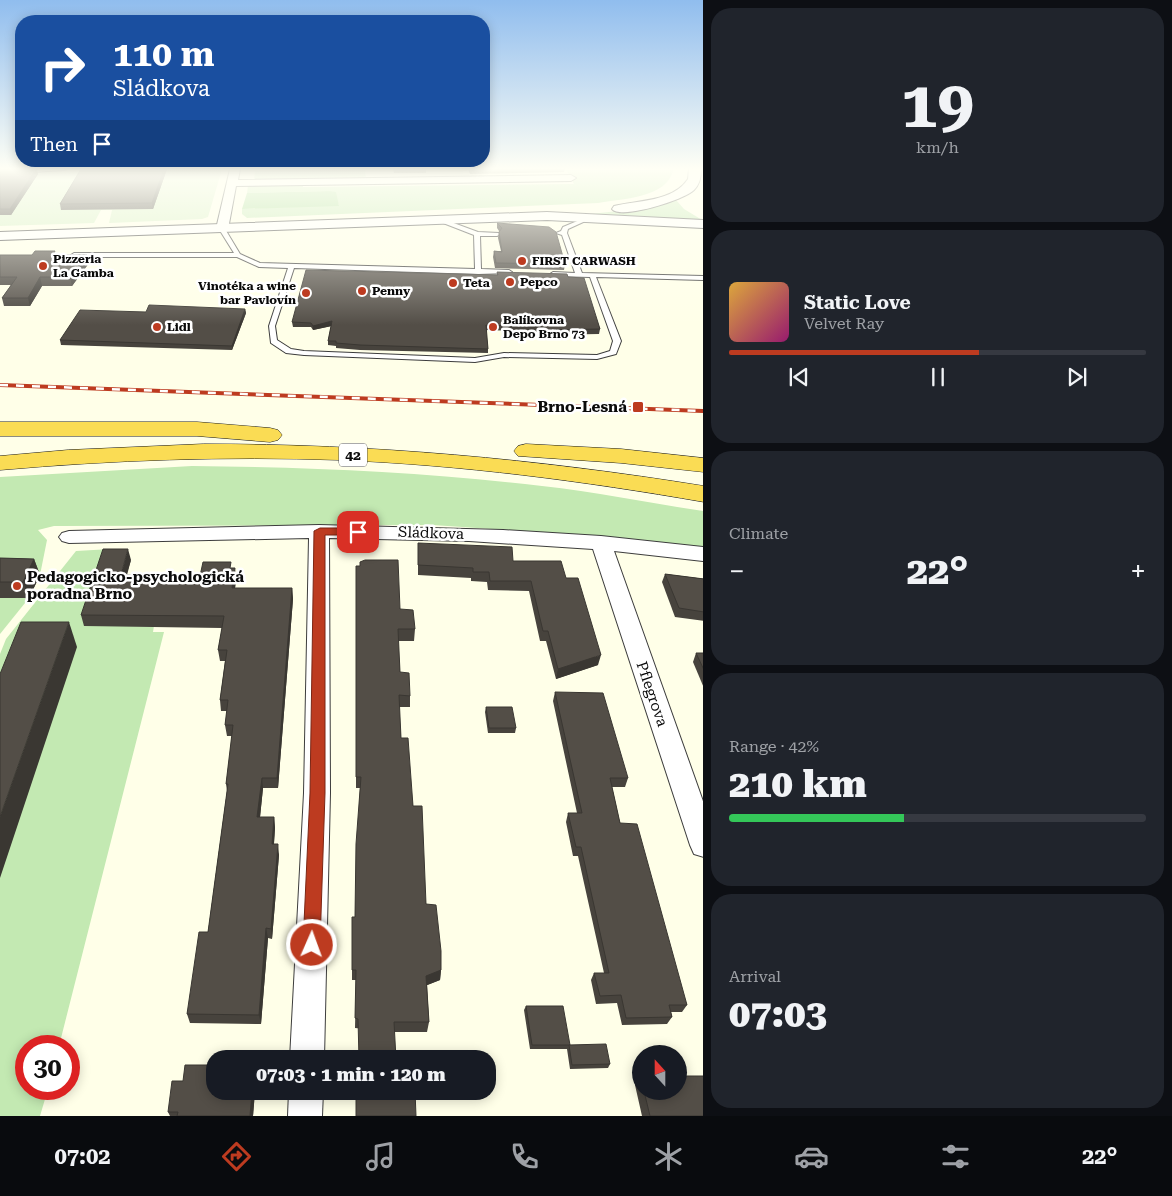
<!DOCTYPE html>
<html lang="en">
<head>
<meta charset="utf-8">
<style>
	:root { --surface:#171b24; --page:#20242c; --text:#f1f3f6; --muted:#9ea1a6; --line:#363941; --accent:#bd3b20 }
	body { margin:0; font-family:"Roboto Serif",serif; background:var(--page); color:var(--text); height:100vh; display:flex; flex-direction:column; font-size:19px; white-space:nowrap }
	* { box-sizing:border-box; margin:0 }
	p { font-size:16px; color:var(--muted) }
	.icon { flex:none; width:28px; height:28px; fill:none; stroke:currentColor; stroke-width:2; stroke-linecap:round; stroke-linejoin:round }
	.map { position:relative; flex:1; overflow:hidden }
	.details { display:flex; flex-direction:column; gap:8px; padding:8px; background:#0d0f14; width:469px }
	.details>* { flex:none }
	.guide { position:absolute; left:15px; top:15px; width:475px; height:152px; border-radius:20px; box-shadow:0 2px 12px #0003; background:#1a4fa0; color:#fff; overflow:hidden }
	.needle { width:32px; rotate:339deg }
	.tools { position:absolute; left:632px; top:1045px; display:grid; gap:10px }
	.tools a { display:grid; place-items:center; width:55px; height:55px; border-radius:50%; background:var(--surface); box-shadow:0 2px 12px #0003; font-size:25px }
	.speed { position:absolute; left:15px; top:1035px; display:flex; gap:10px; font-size:25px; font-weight:700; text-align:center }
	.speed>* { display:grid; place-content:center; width:65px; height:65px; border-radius:50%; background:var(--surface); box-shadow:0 2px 12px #0003; line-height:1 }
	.speed .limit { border:8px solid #d22; background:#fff; color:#111 }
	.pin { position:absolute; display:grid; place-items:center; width:42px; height:42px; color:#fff; margin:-21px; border-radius:10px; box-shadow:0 2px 8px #0006 }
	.me { position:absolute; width:55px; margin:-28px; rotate:2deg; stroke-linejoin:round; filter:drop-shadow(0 0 4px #0008) }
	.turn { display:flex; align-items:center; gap:18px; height:105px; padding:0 15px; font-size:22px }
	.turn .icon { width:65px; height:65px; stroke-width:2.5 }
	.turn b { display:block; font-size:35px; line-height:42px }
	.then { display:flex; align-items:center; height:48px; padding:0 15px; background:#0003; gap:10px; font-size:19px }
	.big { font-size:38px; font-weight:800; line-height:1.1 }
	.details .card { flex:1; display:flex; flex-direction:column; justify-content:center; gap:8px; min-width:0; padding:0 18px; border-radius:20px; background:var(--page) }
	.details .dial { align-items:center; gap:0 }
	.dial b { font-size:65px; line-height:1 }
	.song { display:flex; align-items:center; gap:15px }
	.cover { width:60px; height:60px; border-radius:8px; background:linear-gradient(135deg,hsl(40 70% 55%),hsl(320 70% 35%)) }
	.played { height:5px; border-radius:2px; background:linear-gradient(90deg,var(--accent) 60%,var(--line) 60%) }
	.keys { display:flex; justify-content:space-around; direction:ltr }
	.heat { display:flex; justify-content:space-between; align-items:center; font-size:28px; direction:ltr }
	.charge { height:8px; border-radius:4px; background:linear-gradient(90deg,#34c759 42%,var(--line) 0) }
	.trip { position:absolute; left:206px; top:1050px; width:290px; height:50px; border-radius:20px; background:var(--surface); box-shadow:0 2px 12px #0003; font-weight:800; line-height:50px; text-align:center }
	.tabs { display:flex; height:80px; justify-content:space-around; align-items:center; background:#090b0e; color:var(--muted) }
	.tabs .icon { width:35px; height:35px }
	.tabs .on { color:var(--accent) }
	.tabs b { font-size:22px; color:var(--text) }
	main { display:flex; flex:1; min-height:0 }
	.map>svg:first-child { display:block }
	.green { fill:#c3e9b2 }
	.forest { fill:#a2da91 }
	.pitch { fill:#d7f0c4 }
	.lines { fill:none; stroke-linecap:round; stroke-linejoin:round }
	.service-casing { stroke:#3d3d3d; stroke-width:2 }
	.minor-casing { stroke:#3d3d3d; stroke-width:2 }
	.tertiary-casing { stroke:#3d3d3d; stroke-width:2 }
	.trunk-casing { stroke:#1b1b1b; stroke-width:1 }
	.service { fill:#fff; fill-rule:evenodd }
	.minor { fill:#fff; fill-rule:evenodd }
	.tertiary { fill:#fff; fill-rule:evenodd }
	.trunk { fill:#fadc54; fill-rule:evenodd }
	.rail-casing { stroke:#bd3b20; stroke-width:4 }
	.rail { stroke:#fff; stroke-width:2.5; stroke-dasharray:8; stroke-linecap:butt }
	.wall { fill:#47433d }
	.shaded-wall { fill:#3a3732 }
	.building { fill:#534e47; stroke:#3a3732 }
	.route { fill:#bd3b20; stroke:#7b2615 }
	.poi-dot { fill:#bd3b20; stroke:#fff; stroke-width:2 }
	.labels { text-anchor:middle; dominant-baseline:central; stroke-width:5; stroke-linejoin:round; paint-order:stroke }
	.far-poi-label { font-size:12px; font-weight:bold; fill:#0a0a0a; stroke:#fff; text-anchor:start }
	.shield { fill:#fff; stroke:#545454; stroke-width:1 }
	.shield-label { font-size:14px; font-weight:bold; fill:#0a0a0a }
	.poi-label { font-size:15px; font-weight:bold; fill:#0a0a0a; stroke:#fff; text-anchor:end }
	.street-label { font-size:15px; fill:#0a0a0a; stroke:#fff }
</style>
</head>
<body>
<main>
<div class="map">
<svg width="704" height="1116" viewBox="0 0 704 1116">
	<rect width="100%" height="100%" fill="#ffffe8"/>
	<g class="green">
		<path d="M 566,169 L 673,170 C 668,198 620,199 598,203 L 247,218 L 242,214 L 242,209 L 339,205 L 329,191 L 247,193 L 248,186 L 253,185 L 302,184 L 303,187 L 574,184 Z"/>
		<path d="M 365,170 L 366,178 L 254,180 L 255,171 Z"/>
		<path d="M 676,200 L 684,209 L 704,221 L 590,214 L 637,209 Z"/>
		<path d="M 192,466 C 309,467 425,472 542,486 C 596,492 650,503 703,511 L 703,548 L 597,536 L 433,525 L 54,526 L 38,530 L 47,540 L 40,575 L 0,573 L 0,477 Z"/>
		<path d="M 111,549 L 105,560 L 154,626 L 153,632 L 164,632 L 59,1046 L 26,1046 L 26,1089 L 48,1089 L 40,1116 L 0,1116 L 0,654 L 6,639 L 76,551 Z"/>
		<path d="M 0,598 L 29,598 L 0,634 Z"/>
	</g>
	<path class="forest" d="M 329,191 L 336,192 L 339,206 L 242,209 L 247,193 Z"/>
	<path class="pitch" d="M 134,169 L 222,169 L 208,217 L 202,219 L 109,223 L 112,210 L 101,210 L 94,223 L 0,226 L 0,184 L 30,184 L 39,172 L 132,171 Z"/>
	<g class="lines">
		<defs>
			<g id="service">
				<path d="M 48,169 L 66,169 L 64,170 L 0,174 L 0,172 Z"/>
				<path d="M 587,217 L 592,218 L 568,229 L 567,233 L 582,273 L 704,276 L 704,280 L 596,277 L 621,341 L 616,354 L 597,359 L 504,357 L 475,362 L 304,355 L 286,353 L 271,343 L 269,326 L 288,268 L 259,267 L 237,257 L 74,257 L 71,255 L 74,253 L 234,253 L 219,229 L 222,227 L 225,229 L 240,254 L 260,263 L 475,269 L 474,235 L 438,221 L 437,220 L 440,218 L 478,232 L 499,233 L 499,235 L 497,236 L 480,236 L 481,269 L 509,270 L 512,272 L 511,273 L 478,274 L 294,268 L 275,326 L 277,340 L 291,349 L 304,351 L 475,358 L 504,353 L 597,355 L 610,351 L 613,341 L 590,277 L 553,276 L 550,274 L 553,272 L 575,273 L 562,235 L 556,233 L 561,231 L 563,227 Z"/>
			</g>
			<g id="minor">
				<path d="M 230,169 L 240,169 L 238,180 L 571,175 L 576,178 L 571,181 L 236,186 L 228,229 L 222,232 L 216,229 Z"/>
				<path d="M 319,525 L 503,530 L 601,536 L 704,547 L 704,561 L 614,551 L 704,804 L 704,857 L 694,854 L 690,845 L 593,549 L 469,541 L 329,538 L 330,793 L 324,1059 L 290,1059 L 304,793 L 309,538 L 69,543 L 62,541 L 59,537 L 62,533 L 69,531 Z"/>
				<path d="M 289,1091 L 323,1091 L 322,1116 L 288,1116 Z"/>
			</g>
			<g id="tertiary">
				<path d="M 689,169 L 701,169 C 701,177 700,184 694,190 C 684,200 621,220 612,209 L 614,206 C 638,200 673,202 688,179 Z"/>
				<path d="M 547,212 L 704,220 L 704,228 L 547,220 L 0,240 L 0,232 Z"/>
			</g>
			<g id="trunk">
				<path d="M 0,422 L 197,422 L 270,428 L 278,430 L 282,435 L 278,440 L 270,442 L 197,436 L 0,436 Z"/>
				<path d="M 204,444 C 372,444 537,459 704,486 L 704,502 C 583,481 462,465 339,460 C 226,456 113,460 0,470 L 0,456 L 68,450 Z"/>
				<path d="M 526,444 L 621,449 L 704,458 L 704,472 L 621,463 L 518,456 L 514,451 L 518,446 Z"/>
			</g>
		</defs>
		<use href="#service" class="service-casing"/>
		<use href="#minor" class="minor-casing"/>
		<use href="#tertiary" class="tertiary-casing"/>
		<use href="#trunk" class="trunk-casing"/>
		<use href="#service" class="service"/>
		<use href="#minor" class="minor"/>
		<use href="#tertiary" class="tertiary"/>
		<use href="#trunk" class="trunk"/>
		<defs>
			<path id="rail" d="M 0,385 L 704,411"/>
		</defs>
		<use href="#rail" class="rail-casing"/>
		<use href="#rail" class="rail"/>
	</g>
	<g class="wall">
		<path d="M 0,169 L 37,169 L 38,174 L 11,215 L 0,215 Z"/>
		<path d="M 81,169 L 167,169 L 153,209 L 61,210 L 60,204 Z"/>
		<path d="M 393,169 L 426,169 L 426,173 L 394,173 Z"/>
		<path d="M 468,169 L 565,169 L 564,172 L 470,174 Z"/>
		<path d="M 497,223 L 565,264 L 564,270 L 495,268 L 493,257 L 494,251 L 501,251 L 498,238 L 499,231 L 497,228 Z"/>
		<path d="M 0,255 L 56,255 L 89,263 L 72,286 L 42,286 L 30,306 L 4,306 L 2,298 L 11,285 L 0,285 Z"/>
		<path d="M 497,272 L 568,277 L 600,329 L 599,334 L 542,335 L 541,332 L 486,330 L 488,349 L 488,353 L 360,350 L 336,348 L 336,346 L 328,345 L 328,341 L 331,326 L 313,330 L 311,327 L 293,327 L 292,322 L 497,275 Z"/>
		<path d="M 245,309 L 246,313 L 232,350 L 61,345 L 60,340 L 146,312 Z"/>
		<path d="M 418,543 L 513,561 L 566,578 L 598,665 L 556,679 L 546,641 L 540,641 L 529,591 L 488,590 L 487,582 L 471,581 L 471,578 L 418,575 Z"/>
		<path d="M 0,558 L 34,559 L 40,575 L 29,598 L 0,598 Z"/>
		<path d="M 131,560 L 127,575 L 200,576 L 232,568 L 236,579 L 235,588 L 292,588 L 293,599 L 278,788 L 263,788 L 260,817 L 274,817 L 275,828 L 274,844 L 279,855 L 272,939 L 268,938 L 261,1024 L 190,1023 L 187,1014 L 208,932 L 227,791 L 226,784 L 232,736 L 227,736 L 225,725 L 227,711 L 221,711 L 220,700 L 225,661 L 220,661 L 218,650 L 222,628 L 84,626 L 81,615 Z"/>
		<path d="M 356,566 L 400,609 L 415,629 L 414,641 L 398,641 L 400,672 L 410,696 L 410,707 L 399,707 L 401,738 L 413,806 L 426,904 L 441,970 L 440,980 L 427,985 L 429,1022 L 427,1032 L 394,1032 L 355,1028 L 356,980 L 352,980 L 352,917 L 355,917 L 360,788 L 356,788 Z"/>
		<path d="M 665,574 L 704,579 L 704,621 L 675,617 L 662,582 Z"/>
		<path d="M 696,653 L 704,653 L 704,688 L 693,662 Z"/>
		<path d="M 555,692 L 628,778 L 625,787 L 612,787 L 620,823 L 687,1005 L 682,1012 L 671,1012 L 672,1017 L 667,1024 L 622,1025 L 617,1003 L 596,1004 L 591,980 L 594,973 L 604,973 L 578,856 L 573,856 L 566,822 L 568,813 L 577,813 L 553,701 Z"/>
		<path d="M 486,707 L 516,728 L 515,733 L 488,733 L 485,712 Z"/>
		<path d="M 526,1006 L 570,1045 L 610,1064 L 608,1068 L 570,1069 L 567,1049 L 530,1049 L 524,1010 Z"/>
		<path d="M 641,1076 L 641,1091 L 679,1091 L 704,1116 L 642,1116 L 635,1085 Z"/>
		<path d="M 215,1091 L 255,1091 L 253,1116 L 170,1116 L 168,1112 Z"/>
	</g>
	<g class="shaded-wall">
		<path d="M 0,169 L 28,169 L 0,171 Z"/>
		<path d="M 36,169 L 38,174 L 11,215 L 10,209 Z"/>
		<path d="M 164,169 L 167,169 L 153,209 L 152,203 Z"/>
		<path d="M 87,255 L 89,263 L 72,286 L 70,277 Z"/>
		<path d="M 40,277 L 42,286 L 30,306 L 28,298 Z"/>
		<path d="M 245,309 L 246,313 L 232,350 L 232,346 Z"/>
		<path d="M 332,321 L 332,326 L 313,330 L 313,326 Z"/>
		<path d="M 128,549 L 131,560 L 123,586 L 121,575 Z"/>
		<path d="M 34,559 L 40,575 L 29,598 L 23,582 Z"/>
		<path d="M 235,568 L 236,579 L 234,599 L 232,588 Z"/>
		<path d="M 292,588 L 293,599 L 278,788 L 277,778 Z"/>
		<path d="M 69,622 L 77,647 L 0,878 L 0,817 Z"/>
		<path d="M 601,655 L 598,665 L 556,679 L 558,669 Z"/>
		<path d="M 262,778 L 263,788 L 259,827 L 257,817 Z"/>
		<path d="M 274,817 L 275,828 L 273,855 L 272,844 Z"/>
		<path d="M 278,844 L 279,855 L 272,939 L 271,929 Z"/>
		<path d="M 266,928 L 268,938 L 261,1024 L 259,1015 Z"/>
		<path d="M 441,970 L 440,980 L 425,986 L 426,976 Z"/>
		<path d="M 252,1091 L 255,1091 L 253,1116 L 250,1116 Z"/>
	</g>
	<g class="building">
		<path d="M 28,169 L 36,169 L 10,209 L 0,209 L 0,170 Z"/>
		<path d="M 81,169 L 164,169 L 152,203 L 60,204 Z"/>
		<path d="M 497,223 L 549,227 L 556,232 L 565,264 L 496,263 L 494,251 L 502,252 L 499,232 L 502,228 Z"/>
		<path d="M 35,251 L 55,251 L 53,255 L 87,255 L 70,277 L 40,277 L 28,298 L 2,298 L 17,277 L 0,277 L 0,255 L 32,255 Z"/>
		<path d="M 306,270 L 498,275 L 497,272 L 567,274 L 568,277 L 584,278 L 600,329 L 542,330 L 542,327 L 486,325 L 488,349 L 360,345 L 336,343 L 336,341 L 328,341 L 332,321 L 313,326 L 311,323 L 292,322 Z"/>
		<path d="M 149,305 L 245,309 L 232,346 L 60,340 L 80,310 L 146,312 Z"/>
		<path d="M 418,543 L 512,547 L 513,561 L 561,561 L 566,578 L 578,578 L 601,655 L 558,669 L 548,631 L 543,631 L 531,581 L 490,581 L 489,572 L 473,572 L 473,568 L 418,565 Z"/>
		<path d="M 103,549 L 128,549 L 121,575 L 200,576 L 203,562 L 231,562 L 230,568 L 235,568 L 232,588 L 292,588 L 277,778 L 262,778 L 257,817 L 274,817 L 272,844 L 278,844 L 271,929 L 266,928 L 259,1015 L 187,1014 L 199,932 L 208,932 L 228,784 L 226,784 L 233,725 L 225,725 L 228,700 L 220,700 L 227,650 L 218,650 L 224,616 L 81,615 Z"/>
		<path d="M 0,558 L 34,559 L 23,582 L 0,582 Z"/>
		<path d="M 365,560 L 398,560 L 400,609 L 413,610 L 415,629 L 398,629 L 400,672 L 409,673 L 410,696 L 399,695 L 401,738 L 408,738 L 413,806 L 422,806 L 426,904 L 436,905 L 441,951 L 441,970 L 426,976 L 429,1022 L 394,1022 L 396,1059 L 359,1059 L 358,1019 L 355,1018 L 356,970 L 352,970 L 352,917 L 355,917 L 356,844 L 361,777 L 356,777 L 356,566 L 360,566 L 360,562 Z"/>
		<path d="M 665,574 L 704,579 L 704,612 L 679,608 Z"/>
		<path d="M 21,622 L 69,622 L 0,817 L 0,674 Z"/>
		<path d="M 696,653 L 704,653 L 704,670 Z"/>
		<path d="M 555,692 L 603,693 L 628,778 L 610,778 L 620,823 L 637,824 L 687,1005 L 669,1005 L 672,1017 L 626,1018 L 621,995 L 600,996 L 594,973 L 609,973 L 581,847 L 576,847 L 568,813 L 582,813 Z"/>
		<path d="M 486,707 L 512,707 L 516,728 L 489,728 Z"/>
		<path d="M 526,1006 L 563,1006 L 570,1045 L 532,1045 Z"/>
		<path d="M 606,1044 L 610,1064 L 572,1065 L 569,1045 Z"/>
		<path d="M 185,1065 L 215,1065 L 215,1091 L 252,1091 L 250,1116 L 177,1116 L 178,1112 L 168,1112 L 172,1081 L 183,1081 Z"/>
		<path d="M 679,1076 L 704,1076 L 704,1116 L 650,1116 L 644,1091 L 679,1091 Z"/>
		<path d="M 356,1091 L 415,1091 L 416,1116 L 356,1116 Z"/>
	</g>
	<linearGradient id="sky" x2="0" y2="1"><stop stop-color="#90bdee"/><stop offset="0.52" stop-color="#fffff5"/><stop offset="1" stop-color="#fffff5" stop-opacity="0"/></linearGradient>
	<rect width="704" height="325" fill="url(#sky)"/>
	<path class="route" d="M 320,528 L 358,528 L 363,532 L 358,535 L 325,535 L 325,793 L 320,945 L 318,951 L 312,953 L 305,951 L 303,945 L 310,793 L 314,531 Z"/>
	<g class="poi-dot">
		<circle cx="522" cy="261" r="5"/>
		<circle cx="43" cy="266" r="5"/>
		<circle cx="510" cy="282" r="5"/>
		<circle cx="453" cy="283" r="5"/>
		<circle cx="362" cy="291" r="5"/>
		<circle cx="306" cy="293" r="5"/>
		<circle cx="157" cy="327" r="5"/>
		<circle cx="493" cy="327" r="5"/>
		<rect x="632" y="401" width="12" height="12" rx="2.5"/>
		<circle cx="17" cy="586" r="5"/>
	</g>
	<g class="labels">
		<g class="far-poi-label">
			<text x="53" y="259">Pizzeria<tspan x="53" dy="14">La Gamba</tspan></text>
			<text x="532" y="261">FIRST CARWASH</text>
			<text x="520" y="282">Pepco</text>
			<text x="463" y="283">Teta</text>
			<text x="296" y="286" text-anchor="end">Vinotéka a wine<tspan x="296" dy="14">bar Pavlovín</tspan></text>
			<text x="372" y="291">Penny</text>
			<text x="503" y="320">Balíkovna<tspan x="503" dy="14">Depo Brno 73</tspan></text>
			<text x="167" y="327">Lidl</text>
		</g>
		<rect class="shield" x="339" y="443.5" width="28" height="23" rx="4"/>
		<g class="shield-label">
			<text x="353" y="455">42</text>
		</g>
		<g class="poi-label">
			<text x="627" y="407">Brno-Lesná</text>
			<text x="27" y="577" text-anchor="start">Pedagogicko-psychologická<tspan x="27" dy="17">poradna Brno</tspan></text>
		</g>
		<g class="street-label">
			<text transform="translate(431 533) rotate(2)">Sládkova</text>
			<text transform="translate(652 694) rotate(71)">Pflegrova</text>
		</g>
	</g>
</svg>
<div class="tools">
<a><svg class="needle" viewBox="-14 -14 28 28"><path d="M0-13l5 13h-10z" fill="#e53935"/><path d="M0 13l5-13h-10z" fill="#9ea1a6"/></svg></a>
</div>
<div class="speed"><div class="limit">30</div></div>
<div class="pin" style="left:358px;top:532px;background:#d93025"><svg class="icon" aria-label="arrive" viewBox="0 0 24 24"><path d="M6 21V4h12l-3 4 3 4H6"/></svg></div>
<svg class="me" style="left:312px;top:945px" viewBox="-20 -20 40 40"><circle r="17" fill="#bd3b20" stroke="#fff" stroke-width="3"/><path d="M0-11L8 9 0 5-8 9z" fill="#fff"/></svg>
<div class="trip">07:03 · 1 min · 120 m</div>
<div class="guide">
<div class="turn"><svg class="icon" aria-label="right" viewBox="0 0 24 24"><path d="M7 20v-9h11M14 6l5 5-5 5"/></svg><div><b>110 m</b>Sládkova</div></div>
<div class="then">Then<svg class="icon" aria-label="arrive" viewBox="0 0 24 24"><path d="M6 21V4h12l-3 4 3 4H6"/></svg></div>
</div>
</div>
<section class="details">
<div class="card dial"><b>19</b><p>km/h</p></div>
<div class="card">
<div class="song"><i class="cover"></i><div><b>Static Love</b><p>Velvet Ray</p></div></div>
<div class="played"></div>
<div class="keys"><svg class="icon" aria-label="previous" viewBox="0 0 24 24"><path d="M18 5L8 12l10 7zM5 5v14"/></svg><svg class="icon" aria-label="pause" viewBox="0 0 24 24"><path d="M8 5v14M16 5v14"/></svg><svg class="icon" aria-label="next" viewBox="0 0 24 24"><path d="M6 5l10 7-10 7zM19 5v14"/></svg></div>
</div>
<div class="card"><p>Climate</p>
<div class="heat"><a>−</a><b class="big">22°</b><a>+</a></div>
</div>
<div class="card"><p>Range · 42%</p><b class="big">210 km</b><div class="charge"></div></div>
<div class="card"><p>Arrival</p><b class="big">07:03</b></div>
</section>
</main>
<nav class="tabs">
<b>07:02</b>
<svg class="icon on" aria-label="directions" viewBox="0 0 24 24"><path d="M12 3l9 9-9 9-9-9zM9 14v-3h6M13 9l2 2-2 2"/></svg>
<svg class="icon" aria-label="music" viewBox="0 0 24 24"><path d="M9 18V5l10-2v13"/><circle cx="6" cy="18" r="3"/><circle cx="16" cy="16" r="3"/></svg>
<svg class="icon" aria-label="phone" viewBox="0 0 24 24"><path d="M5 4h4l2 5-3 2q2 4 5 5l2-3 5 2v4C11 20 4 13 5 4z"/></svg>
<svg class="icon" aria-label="climate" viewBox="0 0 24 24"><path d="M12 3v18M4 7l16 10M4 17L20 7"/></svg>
<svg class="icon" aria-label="car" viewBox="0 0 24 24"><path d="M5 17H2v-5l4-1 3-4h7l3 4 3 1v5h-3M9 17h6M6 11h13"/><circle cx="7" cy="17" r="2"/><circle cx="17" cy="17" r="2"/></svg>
<svg class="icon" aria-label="filters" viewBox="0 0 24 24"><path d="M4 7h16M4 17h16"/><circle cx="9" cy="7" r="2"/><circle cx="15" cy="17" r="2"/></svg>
<b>22°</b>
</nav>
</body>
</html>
